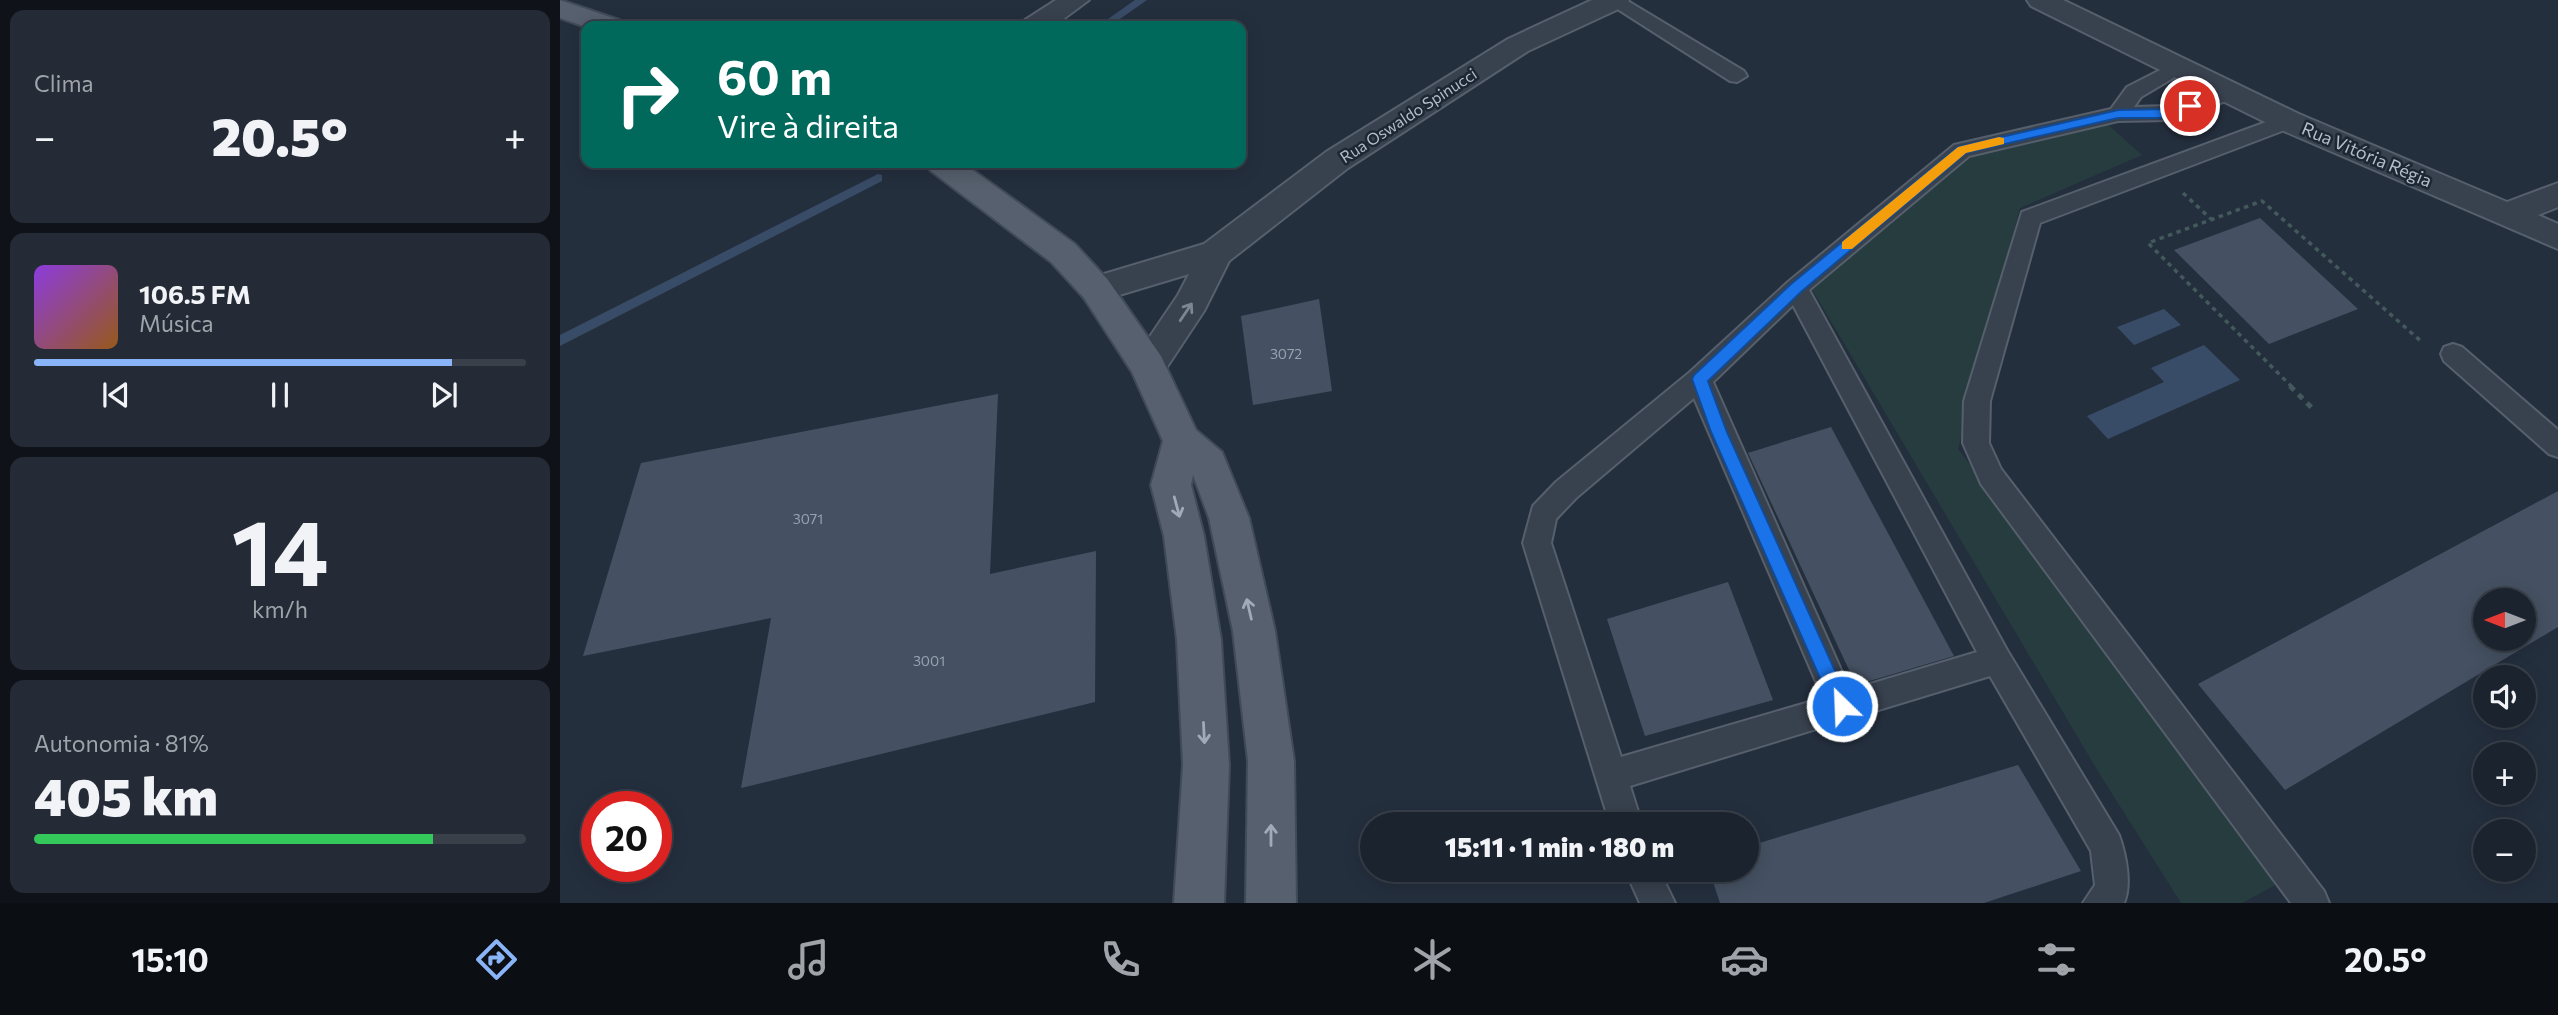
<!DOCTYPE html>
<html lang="pt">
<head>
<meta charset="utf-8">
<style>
	:root { --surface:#1b232e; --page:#242b36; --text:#f1f3f6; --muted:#a0a4aa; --line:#39404a; --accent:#8ab4f8 }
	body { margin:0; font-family:Commissioner,sans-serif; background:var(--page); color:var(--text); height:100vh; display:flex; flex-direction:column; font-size:26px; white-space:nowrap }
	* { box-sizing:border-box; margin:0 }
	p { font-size:23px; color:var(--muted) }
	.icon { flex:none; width:38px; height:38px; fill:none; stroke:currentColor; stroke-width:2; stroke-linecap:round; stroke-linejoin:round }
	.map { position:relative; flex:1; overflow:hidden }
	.side { display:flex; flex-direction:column; gap:10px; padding:10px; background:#0f1319; width:560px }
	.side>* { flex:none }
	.banner { position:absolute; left:21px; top:21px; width:665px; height:147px; border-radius:14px; box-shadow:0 4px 18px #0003,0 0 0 2px var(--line); background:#00695c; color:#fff; overflow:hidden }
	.needle { width:46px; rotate:270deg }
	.controls { position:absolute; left:1913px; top:588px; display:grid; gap:14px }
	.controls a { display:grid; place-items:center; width:63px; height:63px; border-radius:50%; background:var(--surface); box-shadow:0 4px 18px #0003,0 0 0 2px var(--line); font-size:35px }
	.speed { position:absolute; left:21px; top:791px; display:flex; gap:14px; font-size:35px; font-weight:700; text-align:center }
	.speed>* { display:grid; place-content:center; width:91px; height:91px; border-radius:50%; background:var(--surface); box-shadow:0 4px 18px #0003,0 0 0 2px var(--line); line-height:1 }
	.speed .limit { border:10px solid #d22; background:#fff; color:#111 }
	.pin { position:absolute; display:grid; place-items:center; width:60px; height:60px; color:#fff; margin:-30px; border:4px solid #fff; border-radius:50%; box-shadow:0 2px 7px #0007 }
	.me { position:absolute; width:77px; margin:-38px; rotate:336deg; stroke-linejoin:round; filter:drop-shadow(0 0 5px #0008) }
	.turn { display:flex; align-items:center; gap:24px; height:147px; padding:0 21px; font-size:32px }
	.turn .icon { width:91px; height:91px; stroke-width:2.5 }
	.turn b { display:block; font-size:49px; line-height:60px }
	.big { font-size:52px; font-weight:800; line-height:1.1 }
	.side .card { flex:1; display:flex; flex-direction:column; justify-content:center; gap:10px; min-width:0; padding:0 24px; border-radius:14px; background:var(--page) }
	.side .dial { align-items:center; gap:0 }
	.dial b { font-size:91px; line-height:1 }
	.song { display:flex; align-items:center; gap:21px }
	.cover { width:84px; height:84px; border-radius:10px; background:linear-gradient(135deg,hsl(270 70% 55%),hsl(30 70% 35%)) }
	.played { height:7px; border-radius:4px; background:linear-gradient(90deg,var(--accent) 85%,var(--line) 85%) }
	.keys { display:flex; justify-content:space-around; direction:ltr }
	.heat { display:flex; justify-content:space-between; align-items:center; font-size:38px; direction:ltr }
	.charge { height:10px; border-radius:5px; background:linear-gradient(90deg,#34c759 81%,var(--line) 0) }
	.trip { position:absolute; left:800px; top:812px; width:399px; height:70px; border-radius:35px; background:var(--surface); box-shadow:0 4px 18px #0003,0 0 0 2px var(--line); font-weight:800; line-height:70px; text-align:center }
	.menu { display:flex; height:112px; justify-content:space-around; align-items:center; background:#0b0e12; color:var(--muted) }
	.menu .icon { width:49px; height:49px }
	.menu .active { color:var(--accent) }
	.menu b { font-size:32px; color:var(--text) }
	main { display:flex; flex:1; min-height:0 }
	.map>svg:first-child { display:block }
	.green { fill:#263c3f }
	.water { fill:#394c67 }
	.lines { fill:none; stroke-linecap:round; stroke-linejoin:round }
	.stream { fill:#394c67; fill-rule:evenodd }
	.building { fill:#455162; fill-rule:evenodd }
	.service-casing { stroke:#565f6c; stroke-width:4 }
	.minor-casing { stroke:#565f6c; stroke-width:4 }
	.tertiary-casing { stroke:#565f6c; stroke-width:4 }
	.primary-casing { stroke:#414a57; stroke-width:4 }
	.path-far1 { stroke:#44595c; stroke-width:3.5; stroke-dasharray:4.5 4.5; stroke-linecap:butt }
	.path { stroke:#44595c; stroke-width:5; stroke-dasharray:6 6; stroke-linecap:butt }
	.service { fill:#38414e; fill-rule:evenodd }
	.minor { fill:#38414e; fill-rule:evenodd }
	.tertiary { fill:#38414e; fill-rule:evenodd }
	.primary { fill:#56606e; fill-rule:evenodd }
	.oneway { stroke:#7c8592 }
	.oneway2 { stroke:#a1aab7 }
	.route { fill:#1a73e8; stroke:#114b97; stroke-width:2 }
	.slow { fill:#f59e0b }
	.labels { text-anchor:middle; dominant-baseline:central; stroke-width:5; stroke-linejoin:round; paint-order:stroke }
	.number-label { font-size:14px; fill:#98a1af }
	.far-street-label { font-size:16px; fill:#b4bcc9; stroke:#1d2633 }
	.street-label { font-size:18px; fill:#b4bcc9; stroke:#1d2633 }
</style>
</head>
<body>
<main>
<section class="side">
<div class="card"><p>Clima</p>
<div class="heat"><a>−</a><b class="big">20.5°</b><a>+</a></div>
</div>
<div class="card">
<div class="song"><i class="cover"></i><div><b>106.5 FM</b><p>Música</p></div></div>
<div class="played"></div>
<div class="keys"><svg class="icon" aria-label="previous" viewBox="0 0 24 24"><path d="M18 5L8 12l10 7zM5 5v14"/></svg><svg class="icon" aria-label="pause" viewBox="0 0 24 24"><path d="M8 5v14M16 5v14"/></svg><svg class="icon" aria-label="next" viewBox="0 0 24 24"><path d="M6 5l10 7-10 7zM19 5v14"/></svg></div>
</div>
<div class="card dial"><b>14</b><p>km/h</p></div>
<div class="card"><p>Autonomia · 81%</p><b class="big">405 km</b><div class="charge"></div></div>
</section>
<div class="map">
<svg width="1998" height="903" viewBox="0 0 1998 903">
	<rect width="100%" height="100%" fill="#242f3e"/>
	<path class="green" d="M 1533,111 L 1582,155 L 1460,208 L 1398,449 L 1732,876 L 1682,903 L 1621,903 L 1539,773 L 1247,281 L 1391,160 Z"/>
	<g class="water">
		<path d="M 1604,309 L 1621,325 L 1574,345 L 1557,327 Z"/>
		<path d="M 1644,345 L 1680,380 L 1548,439 L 1527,416 L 1604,382 L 1591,368 Z"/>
	</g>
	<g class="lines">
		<g class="stream">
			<path d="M 575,0 L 587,0 L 550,26 L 538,26 Z"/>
			<path d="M 318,174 L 322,175 L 322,181 L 0,346 L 0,335 Z"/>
		</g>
	</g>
	<g class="building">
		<path d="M 1700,218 L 1798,309 L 1709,344 L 1614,250 Z"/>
		<path d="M 759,299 L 772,391 L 693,405 L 681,316 Z"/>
		<path d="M 438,394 L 430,574 L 536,551 L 535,702 L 181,788 L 211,618 L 23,656 L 81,463 Z"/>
		<path d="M 1271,427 L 1394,656 L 1296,685 L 1188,453 Z"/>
		<path d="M 1998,491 L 1998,627 L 1725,790 L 1638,684 ZM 1925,600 L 1964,600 L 1964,639 L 1925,639 Z"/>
		<path d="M 1168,582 L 1213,700 L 1085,736 L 1047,619 Z"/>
		<path d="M 1458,765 L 1521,871 L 1424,903 L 1160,903 L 1149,870 L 1186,870 L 1186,847 Z"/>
	</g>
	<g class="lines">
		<defs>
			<g id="service">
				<path d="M 1066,0 L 1184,71 L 1187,76 L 1177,82 L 1170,81 L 1045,1 Z"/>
				<path d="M 1618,61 L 1628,67 L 1625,71 L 1581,97 L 1574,107 L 1608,106 L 1671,85 L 1681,92 L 1678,97 L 1609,120 L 1558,121 L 1409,156 L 1249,290 L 1447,650 L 1559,835 C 1566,855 1572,884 1564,903 L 1523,903 L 1535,885 L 1531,851 L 1430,676 L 1070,786 L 1082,824 L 1050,824 L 963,543 L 973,506 L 996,482 L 1130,372 L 1228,282 L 1394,145 L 1551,109 L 1567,87 ZM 1233,305 L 1417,652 L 1290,690 L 1153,382 ZM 1134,398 L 1263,698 L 1061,757 L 991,543 L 996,519 L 1016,498 Z"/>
				<path d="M 1728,114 L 1738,121 L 1735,126 L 1480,223 L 1430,401 L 1429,443 L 1441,469 L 1764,891 L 1769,903 L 1731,903 L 1421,484 L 1403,443 L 1404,401 L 1462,212 Z"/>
				<path d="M 1893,344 L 1902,347 L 1998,430 L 1998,457 L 1989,454 L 1884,361 L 1881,354 L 1884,347 Z"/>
				<path d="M 1065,870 L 1099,870 L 1115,903 L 1080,903 Z"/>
			</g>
			<g id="minor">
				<path d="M 1032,0 L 1069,0 L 1065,6 L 968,51 L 788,168 L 669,261 L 644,311 L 601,376 L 588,380 L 575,376 L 570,366 L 618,295 L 629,274 L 536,302 L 524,298 L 519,289 L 524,280 L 644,244 L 766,152 L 948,39 Z"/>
				<path d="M 1467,0 L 1503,0 L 1739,114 L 1947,202 L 1998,183 L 1998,207 L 1978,215 L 1998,224 L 1998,249 L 1717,128 L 1471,6 Z"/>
			</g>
			<path id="tertiary" d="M 496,0 L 529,0 L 494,26 L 461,26 L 465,20 Z"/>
			<g id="primary">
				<path d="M 0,0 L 59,20 L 63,26 L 26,27 L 0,18 Z"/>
				<path d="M 366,163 L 403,163 L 515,244 L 548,280 L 601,356 L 636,430 L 662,452 L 689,518 L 715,631 L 734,761 L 736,903 L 686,903 L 688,761 L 673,631 L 649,518 L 633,475 L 631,485 L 644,536 L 661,640 L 669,765 L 664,903 L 614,903 L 623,765 L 617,640 L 604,536 L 591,485 L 603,441 L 572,372 L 524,298 L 491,262 L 371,171 Z"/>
			</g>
		</defs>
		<use href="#service" class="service-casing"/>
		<use href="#minor" class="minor-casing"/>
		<use href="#tertiary" class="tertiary-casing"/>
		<use href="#primary" class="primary-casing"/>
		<g class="path-far1">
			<path d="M 1623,193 L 1651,219"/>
			<path d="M 1732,387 L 1588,243 L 1702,201 L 1863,343"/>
		</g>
		<path class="path" d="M 1730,386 L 1754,410"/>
		<use href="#service" class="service"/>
		<use href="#minor" class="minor"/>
		<use href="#tertiary" class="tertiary"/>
		<use href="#primary" class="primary"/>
	</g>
	<defs><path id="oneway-shaft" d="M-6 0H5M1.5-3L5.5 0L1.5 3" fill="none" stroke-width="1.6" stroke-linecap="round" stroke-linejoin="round" transform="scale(1.75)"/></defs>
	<use class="oneway" href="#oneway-shaft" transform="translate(626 312) rotate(-56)"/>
	<g class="oneway2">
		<use href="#oneway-shaft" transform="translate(617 507) rotate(75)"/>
		<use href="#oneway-shaft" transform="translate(689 609) rotate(-103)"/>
		<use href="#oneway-shaft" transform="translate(644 733) rotate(87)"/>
		<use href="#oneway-shaft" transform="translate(711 835) rotate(-90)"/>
	</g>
	<path class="route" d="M 1630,102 L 1634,104 L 1634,109 L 1609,118 L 1558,118 L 1406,153 L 1241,292 L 1148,381 L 1167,432 L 1291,706 L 1288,712 L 1282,715 L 1275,712 L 1151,432 L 1132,379 L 1134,375 L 1231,284 L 1398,147 L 1558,110 L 1608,109 Z"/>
	<path class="slow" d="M 1439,137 L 1444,138 L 1444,144 L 1406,153 L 1292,249 L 1282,249 L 1282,242 L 1398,147 Z"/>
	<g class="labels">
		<g class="number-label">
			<text x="726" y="353">3072</text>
			<text x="248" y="518">3071</text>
			<text x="369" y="660">3001</text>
		</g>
		<g class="far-street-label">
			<text transform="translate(848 115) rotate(-33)">Rua Oswaldo Spinucci</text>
		</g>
		<g class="street-label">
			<text transform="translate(1807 154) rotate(23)">Rua Vitória Régia</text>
		</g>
	</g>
</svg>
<div class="controls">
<a><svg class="needle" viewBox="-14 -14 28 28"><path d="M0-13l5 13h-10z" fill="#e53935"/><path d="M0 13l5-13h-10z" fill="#a0a4aa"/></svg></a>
<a><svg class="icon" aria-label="sound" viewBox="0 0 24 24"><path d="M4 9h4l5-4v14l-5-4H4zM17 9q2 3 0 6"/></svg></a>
<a>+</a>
<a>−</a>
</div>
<div class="speed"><div class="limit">20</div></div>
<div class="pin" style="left:1630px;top:106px;background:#d93025"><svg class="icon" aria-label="arrive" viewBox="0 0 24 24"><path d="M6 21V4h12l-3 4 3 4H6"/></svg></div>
<svg class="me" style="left:1282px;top:706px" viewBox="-20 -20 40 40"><circle r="17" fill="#1a73e8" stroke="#fff" stroke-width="3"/><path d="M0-11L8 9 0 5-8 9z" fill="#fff"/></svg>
<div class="trip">15:11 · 1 min · 180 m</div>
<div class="banner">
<div class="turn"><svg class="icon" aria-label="right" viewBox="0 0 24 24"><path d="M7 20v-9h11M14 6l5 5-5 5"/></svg><div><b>60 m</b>Vire à direita</div></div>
</div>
</div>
</main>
<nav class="menu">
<b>15:10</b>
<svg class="icon active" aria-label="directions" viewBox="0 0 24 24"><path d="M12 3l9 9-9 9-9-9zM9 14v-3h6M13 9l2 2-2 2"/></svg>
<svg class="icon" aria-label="music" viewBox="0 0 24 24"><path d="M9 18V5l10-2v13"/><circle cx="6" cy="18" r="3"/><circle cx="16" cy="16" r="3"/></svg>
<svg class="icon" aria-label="phone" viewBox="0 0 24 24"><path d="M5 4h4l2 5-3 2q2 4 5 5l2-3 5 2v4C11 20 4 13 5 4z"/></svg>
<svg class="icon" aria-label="climate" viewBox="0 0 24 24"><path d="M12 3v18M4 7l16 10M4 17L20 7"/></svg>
<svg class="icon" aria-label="car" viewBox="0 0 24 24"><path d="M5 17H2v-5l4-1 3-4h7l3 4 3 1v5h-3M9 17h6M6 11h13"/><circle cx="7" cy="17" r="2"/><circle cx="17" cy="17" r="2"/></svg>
<svg class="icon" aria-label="filters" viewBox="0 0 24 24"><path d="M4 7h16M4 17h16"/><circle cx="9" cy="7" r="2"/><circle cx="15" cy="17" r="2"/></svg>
<b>20.5°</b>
</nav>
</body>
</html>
